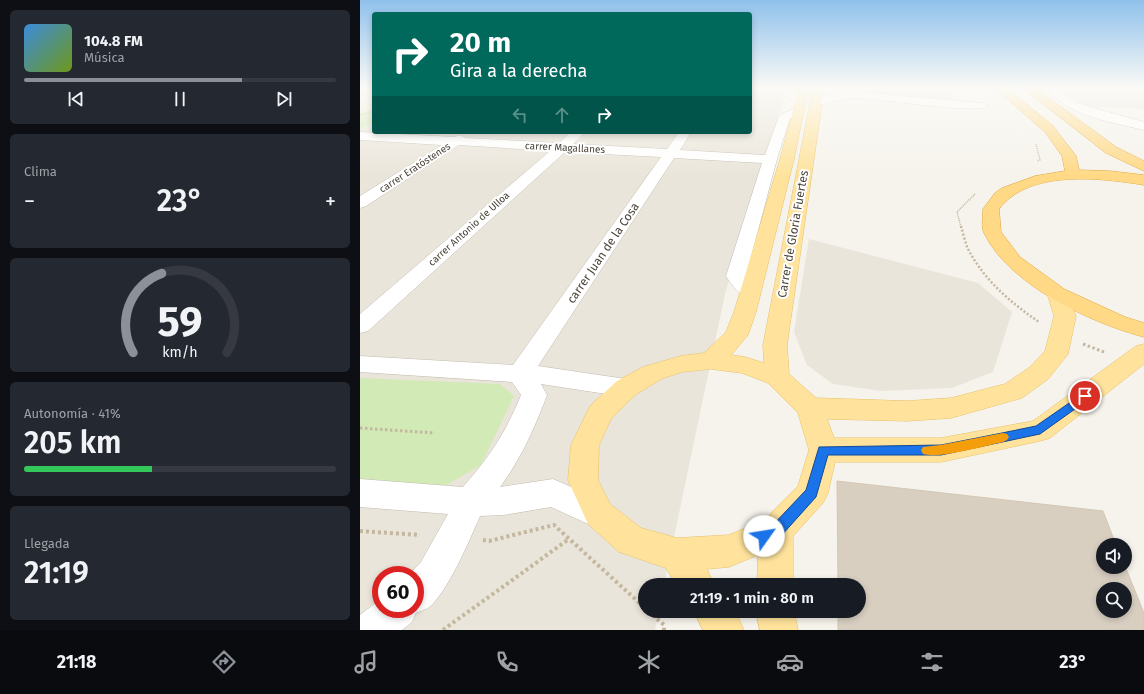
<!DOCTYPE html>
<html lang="es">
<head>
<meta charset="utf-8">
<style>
	:root { --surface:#171b24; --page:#242831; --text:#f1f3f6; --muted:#9ea1a6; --line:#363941; --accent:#8c9099 }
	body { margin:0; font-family:"Fira Sans",sans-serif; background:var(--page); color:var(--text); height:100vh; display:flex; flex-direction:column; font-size:15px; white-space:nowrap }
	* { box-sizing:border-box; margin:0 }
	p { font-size:13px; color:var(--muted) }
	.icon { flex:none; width:22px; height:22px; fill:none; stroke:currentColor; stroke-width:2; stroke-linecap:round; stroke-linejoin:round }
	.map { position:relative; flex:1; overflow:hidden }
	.panel { display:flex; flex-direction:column; gap:10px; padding:10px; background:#0d0f14; width:360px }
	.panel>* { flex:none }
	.guide { position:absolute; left:12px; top:12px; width:380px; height:122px; border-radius:4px; box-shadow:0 2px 6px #0003; background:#00695c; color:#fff; overflow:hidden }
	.controls { position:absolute; left:736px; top:538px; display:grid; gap:8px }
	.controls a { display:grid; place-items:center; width:36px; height:36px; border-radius:50%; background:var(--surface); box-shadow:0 2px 6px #0003; font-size:20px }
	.speed { position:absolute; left:12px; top:566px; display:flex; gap:8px; font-size:20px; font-weight:700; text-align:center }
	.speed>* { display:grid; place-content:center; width:52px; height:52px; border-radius:50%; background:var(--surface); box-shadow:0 2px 6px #0003; line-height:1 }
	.speed .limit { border:6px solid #d22; background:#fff; color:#111 }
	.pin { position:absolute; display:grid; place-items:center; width:34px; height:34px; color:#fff; margin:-17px; border:2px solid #fff; border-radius:50%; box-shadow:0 1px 4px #0007 }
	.me { position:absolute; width:44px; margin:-22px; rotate:58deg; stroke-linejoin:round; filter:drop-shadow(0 0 3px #0008) }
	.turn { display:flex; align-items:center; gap:14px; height:84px; padding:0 12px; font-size:18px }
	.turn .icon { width:52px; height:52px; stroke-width:2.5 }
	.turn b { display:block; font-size:28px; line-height:34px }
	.lanes { display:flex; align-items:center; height:38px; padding:0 12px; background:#0003; justify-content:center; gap:20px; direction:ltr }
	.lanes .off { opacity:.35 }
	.big { font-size:30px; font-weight:600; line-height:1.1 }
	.panel .tile { flex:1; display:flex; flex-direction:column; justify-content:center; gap:6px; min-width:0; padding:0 14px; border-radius:6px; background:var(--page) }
	.panel .dial { align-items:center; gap:0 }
	.dial svg { height:104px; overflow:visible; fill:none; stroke:var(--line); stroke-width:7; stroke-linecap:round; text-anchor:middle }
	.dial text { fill:var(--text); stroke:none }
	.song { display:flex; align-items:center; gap:12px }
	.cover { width:48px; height:48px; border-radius:6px; background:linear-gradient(135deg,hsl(210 70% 55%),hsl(80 70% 35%)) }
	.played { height:4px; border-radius:2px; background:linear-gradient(90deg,var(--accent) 70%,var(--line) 70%) }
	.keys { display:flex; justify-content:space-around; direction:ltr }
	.heat { display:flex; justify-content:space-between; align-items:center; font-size:22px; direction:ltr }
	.charge { height:6px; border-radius:3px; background:linear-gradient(90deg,#34c759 41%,var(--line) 0) }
	.trip { position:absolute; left:278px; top:578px; width:228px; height:40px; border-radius:20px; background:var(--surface); box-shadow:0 2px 6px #0003; font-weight:600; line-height:40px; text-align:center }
	.tabs { display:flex; height:64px; justify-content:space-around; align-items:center; background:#090b0e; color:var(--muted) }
	.tabs .icon { width:28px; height:28px }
	.tabs .on { color:var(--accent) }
	.tabs b { font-size:18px; color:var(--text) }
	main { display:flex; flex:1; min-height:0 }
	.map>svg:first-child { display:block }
	.residential { fill:#eae5da; fill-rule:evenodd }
	.industrial { fill:#e6e2dd }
	.education { fill:#efe8d6 }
	.green { fill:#d2eab5 }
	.building { fill:#d8cfc1; stroke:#d3c7b4; fill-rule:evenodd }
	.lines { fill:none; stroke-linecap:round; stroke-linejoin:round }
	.minor-casing { stroke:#c2bbae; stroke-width:1 }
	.primary-casing { stroke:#e6c16a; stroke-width:1 }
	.trunk-casing { stroke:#e0a43c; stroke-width:1 }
	.path-far3 { stroke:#c4b79f; stroke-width:1.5; stroke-dasharray:1 1; stroke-linecap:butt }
	.path-far2 { stroke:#c4b79f; stroke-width:2.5; stroke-dasharray:2 2; stroke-linecap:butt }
	.path-far1 { stroke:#c4b79f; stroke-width:3; stroke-dasharray:2.5 2.5; stroke-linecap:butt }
	.path { stroke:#c4b79f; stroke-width:4; stroke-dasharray:3 3; stroke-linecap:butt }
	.minor { fill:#fff; fill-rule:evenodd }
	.primary { fill:#ffe39c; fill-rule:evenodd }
	.trunk { fill:#ffd985; fill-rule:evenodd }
	.route { fill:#1a73e8; stroke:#114b97 }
	.slow { fill:#f59e0b }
	.labels { text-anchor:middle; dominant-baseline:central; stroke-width:4; stroke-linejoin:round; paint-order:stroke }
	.far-street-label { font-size:10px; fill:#4b4439; stroke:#fff }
	.street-label { font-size:12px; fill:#4b4439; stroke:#fff }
</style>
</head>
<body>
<main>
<section class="panel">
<div class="tile">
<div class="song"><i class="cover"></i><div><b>104.8 FM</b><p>Música</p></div></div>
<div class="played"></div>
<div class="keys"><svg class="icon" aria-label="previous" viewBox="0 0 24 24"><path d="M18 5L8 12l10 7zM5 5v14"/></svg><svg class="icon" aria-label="pause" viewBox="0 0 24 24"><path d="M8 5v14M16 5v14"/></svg><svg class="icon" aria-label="next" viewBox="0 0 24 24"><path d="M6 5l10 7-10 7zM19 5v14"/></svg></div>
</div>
<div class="tile"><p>Clima</p>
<div class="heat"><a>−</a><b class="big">23°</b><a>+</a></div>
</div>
<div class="tile dial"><svg viewBox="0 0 100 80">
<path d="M14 69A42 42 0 1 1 86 69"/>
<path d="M14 69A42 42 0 0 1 36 8" stroke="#8c9099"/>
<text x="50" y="56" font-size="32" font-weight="700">59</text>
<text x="50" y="72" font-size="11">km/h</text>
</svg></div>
<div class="tile"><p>Autonomía · 41%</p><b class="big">205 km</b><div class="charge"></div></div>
<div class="tile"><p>Llegada</p><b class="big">21:19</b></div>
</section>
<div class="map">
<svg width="784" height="630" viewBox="0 0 784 630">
	<rect width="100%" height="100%" fill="#f6f3ec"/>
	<g class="residential">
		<path d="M 390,88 L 427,88 L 365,294 L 304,585 L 285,585 L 285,611 L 299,611 L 295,630 L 0,630 L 0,129 L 14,122 L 14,132 L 390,132 ZM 21,575 L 55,575 L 55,609 L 21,609 Z"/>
		<path d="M 449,239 L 618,283 L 652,312 L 633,372 L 592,388 L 521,391 L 473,384 L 447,365 L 434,332 Z"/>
	</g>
	<g class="industrial">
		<path d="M 474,88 L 597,88 L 587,102 Z"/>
		<path d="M 697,88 L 784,88 L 784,109 L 724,106 Z"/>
	</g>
	<path class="education" d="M 0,88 L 14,88 L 14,110 L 0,113 Z"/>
	<g class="green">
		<path d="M 14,110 L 14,122 L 0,129 L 0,113 Z"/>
		<path d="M 0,378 L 140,384 L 154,396 L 121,465 L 83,487 L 0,480 Z"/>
	</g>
	<path class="building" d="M 477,481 L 743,511 L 756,545 L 743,545 L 743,567 L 765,566 L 784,613 L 784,630 L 478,630 L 478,611 L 499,611 L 499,585 L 478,585 ZM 743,589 L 765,589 L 765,611 L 743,611 Z"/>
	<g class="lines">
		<defs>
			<g id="minor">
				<path d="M 408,88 L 422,88 L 446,100 L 441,103 L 437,102 Z"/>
				<path d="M 686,88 L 697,88 L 713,102 L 784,122 L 784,130 C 751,122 708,116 686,88 Z"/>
				<path d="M 494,92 L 623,103 L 629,106 C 622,115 514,98 495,98 C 481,99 469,103 456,106 L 450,103 C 457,95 483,93 494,92 Z"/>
				<path d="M 437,108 L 443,111 L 430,118 L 417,159 L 386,275 L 400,292 L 397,296 C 382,300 374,288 366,276 L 402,163 L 314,158 L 178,366 L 266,379 L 275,381 L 279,388 L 275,395 L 266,397 L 181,384 L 187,395 C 175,427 161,459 140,487 L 193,479 L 250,504 L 255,514 L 250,524 L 239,529 L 191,507 L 144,515 L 120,516 C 110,539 87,594 68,608 C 64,610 60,611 56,613 L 52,622 L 42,630 L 0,630 L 0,615 L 21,599 L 21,609 L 55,609 L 55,575 L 49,575 L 61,562 L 88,514 L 0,507 L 0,479 L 103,487 C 130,456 145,434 161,395 L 152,382 L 0,372 L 0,356 L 153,365 L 301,157 L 205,152 L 8,331 L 0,333 L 0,314 L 190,151 L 99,145 L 6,206 L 0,208 L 0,196 L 82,145 L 0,140 L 0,132 L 94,137 L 100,135 L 106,138 L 199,143 L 211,132 L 225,132 L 213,144 L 307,149 L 319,132 L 331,132 L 320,150 L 405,155 L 419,116 L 421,114 Z"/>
			</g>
			<g id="primary">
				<path d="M 436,88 L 446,88 L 446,100 L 434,159 L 396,312 L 388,335 L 371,355 L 385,357 L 404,363 L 403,345 L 450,103 L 451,88 L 461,88 L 462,103 L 427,345 L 429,374 L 456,398 L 547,401 L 591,398 L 645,384 L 670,367 L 685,351 L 694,316 L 687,293 L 690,289 L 697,287 L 704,289 L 716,316 L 708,354 L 688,379 L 662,398 L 591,418 L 547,421 L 467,419 L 474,438 L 581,438 L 673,421 L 776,346 L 784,344 L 784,364 L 690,438 L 680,441 L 581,462 L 475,462 L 468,493 L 463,503 L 433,536 L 433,585 L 397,585 L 398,555 L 369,567 L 347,569 L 354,585 L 316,585 L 306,568 L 259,552 L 228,524 L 208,480 L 211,445 L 230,406 L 257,381 L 283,367 L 321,356 L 344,353 L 366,332 L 374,312 L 420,159 L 436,100 ZM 351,369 L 382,373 L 408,383 L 438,413 L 449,450 L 438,486 L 404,520 L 369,535 L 317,538 L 281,528 L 250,504 L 238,480 L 239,445 L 251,419 L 275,395 L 301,379 L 322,372 Z"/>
				<path d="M 334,611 L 375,611 L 384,630 L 343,630 Z"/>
				<path d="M 396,611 L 434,611 L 438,630 L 400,630 Z"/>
			</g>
			<g id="trunk">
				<path d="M 635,88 L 647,88 L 693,126 L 716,156 L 719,170 L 750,171 L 784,175 L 784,185 C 741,178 669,169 639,209 L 641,232 L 660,257 L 704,289 L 765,317 L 784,323 L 784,337 C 731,323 649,285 624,233 C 621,227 623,216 623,209 L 635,193 L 642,188 L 675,176 L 705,171 L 702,156 L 685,132 Z"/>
				<path d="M 663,88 L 675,88 L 756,147 L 784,161 L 784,171 L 746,153 Z"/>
			</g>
		</defs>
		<use href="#minor" class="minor-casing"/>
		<use href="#primary" class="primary-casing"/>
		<use href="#trunk" class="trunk-casing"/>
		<g class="path-far3">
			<path d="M 0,115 L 14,111"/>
			<path d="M 676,144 L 680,160 L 677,161"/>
			<path d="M 601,227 L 597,212 L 615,194"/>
		</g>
		<path class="path-far2" d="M 601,226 C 603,233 605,242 608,249 C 624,280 651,303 679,322"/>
		<g class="path-far1">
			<path d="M 723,344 L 744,352"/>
			<path d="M 0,428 L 75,433"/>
		</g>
		<g class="path">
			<path d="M 0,531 L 60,535"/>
			<path d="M 123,540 L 129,541 L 194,525 L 285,608"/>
			<path d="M 288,611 L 304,625 L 304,630"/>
			<path d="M 83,630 L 209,539"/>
		</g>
		<use href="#minor" class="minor"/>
		<use href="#primary" class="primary"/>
		<use href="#trunk" class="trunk"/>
	</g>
	<linearGradient id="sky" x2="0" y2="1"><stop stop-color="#8fc1ec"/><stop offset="0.5" stop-color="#fbfaf6"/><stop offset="1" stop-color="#fbfaf6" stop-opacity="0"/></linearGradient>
	<rect width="784" height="176" fill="url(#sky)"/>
	<path class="route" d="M 725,392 L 729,393 L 731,396 L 729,399 L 680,434 L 581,455 L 468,455 L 456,497 L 421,536 L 404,543 L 399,541 L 397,536 L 399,532 L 411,527 L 446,490 L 459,447 L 581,445 L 637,434 L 676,426 Z"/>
	<path class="slow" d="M 643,433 L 647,434 L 649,437 L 647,440 L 643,442 C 624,446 580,459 563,454 L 561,450 L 563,447 L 581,445 Z"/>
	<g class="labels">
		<g class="far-street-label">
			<text transform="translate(205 148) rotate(3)">carrer Magallanes</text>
			<text transform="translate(55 168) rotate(-33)">carrer Eratóstenes</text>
			<text transform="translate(109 229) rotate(-42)">carrer Antonio de Ulloa</text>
		</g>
		<g class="street-label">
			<text transform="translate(433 234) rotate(-80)">Carrer de Gloria Fuertes</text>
			<text transform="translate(243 253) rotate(-56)">carrer Juan de la Cosa</text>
		</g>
	</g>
</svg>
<div class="controls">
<a><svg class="icon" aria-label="sound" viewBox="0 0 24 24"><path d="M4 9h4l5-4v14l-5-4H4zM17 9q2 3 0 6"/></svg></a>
<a><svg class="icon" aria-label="search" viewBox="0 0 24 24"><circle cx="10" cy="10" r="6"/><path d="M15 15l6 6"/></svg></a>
</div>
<div class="speed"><div class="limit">60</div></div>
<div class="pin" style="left:725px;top:396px;background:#d93025"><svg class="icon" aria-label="arrive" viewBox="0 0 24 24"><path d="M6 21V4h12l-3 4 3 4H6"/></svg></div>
<svg class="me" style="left:404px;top:536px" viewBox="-20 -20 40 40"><circle r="19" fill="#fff"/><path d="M0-13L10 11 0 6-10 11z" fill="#1a73e8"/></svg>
<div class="trip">21:19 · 1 min · 80 m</div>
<div class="guide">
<div class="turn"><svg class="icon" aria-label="right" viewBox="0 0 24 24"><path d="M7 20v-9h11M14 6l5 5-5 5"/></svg><div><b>20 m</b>Gira a la derecha</div></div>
<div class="lanes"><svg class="icon off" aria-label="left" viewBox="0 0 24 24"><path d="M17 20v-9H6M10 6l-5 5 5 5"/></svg><svg class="icon off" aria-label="ahead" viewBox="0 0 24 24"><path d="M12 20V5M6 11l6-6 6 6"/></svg><svg class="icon" aria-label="right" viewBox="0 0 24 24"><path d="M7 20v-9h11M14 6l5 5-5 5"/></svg></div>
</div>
</div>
</main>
<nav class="tabs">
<b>21:18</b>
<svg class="icon on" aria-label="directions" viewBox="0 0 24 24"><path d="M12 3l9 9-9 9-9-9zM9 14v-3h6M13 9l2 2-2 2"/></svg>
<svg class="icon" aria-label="music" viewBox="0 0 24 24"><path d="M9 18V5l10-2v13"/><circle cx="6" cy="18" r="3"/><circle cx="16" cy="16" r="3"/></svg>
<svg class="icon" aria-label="phone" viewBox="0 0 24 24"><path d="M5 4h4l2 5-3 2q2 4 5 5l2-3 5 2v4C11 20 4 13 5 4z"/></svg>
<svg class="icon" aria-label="climate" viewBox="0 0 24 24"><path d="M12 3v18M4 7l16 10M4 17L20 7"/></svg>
<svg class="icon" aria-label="car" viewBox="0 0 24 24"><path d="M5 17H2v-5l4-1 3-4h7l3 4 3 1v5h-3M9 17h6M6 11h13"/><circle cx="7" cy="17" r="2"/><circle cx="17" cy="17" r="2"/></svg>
<svg class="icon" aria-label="filters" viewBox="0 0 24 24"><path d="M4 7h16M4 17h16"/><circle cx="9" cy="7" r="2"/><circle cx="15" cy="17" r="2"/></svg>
<b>23°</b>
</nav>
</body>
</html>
